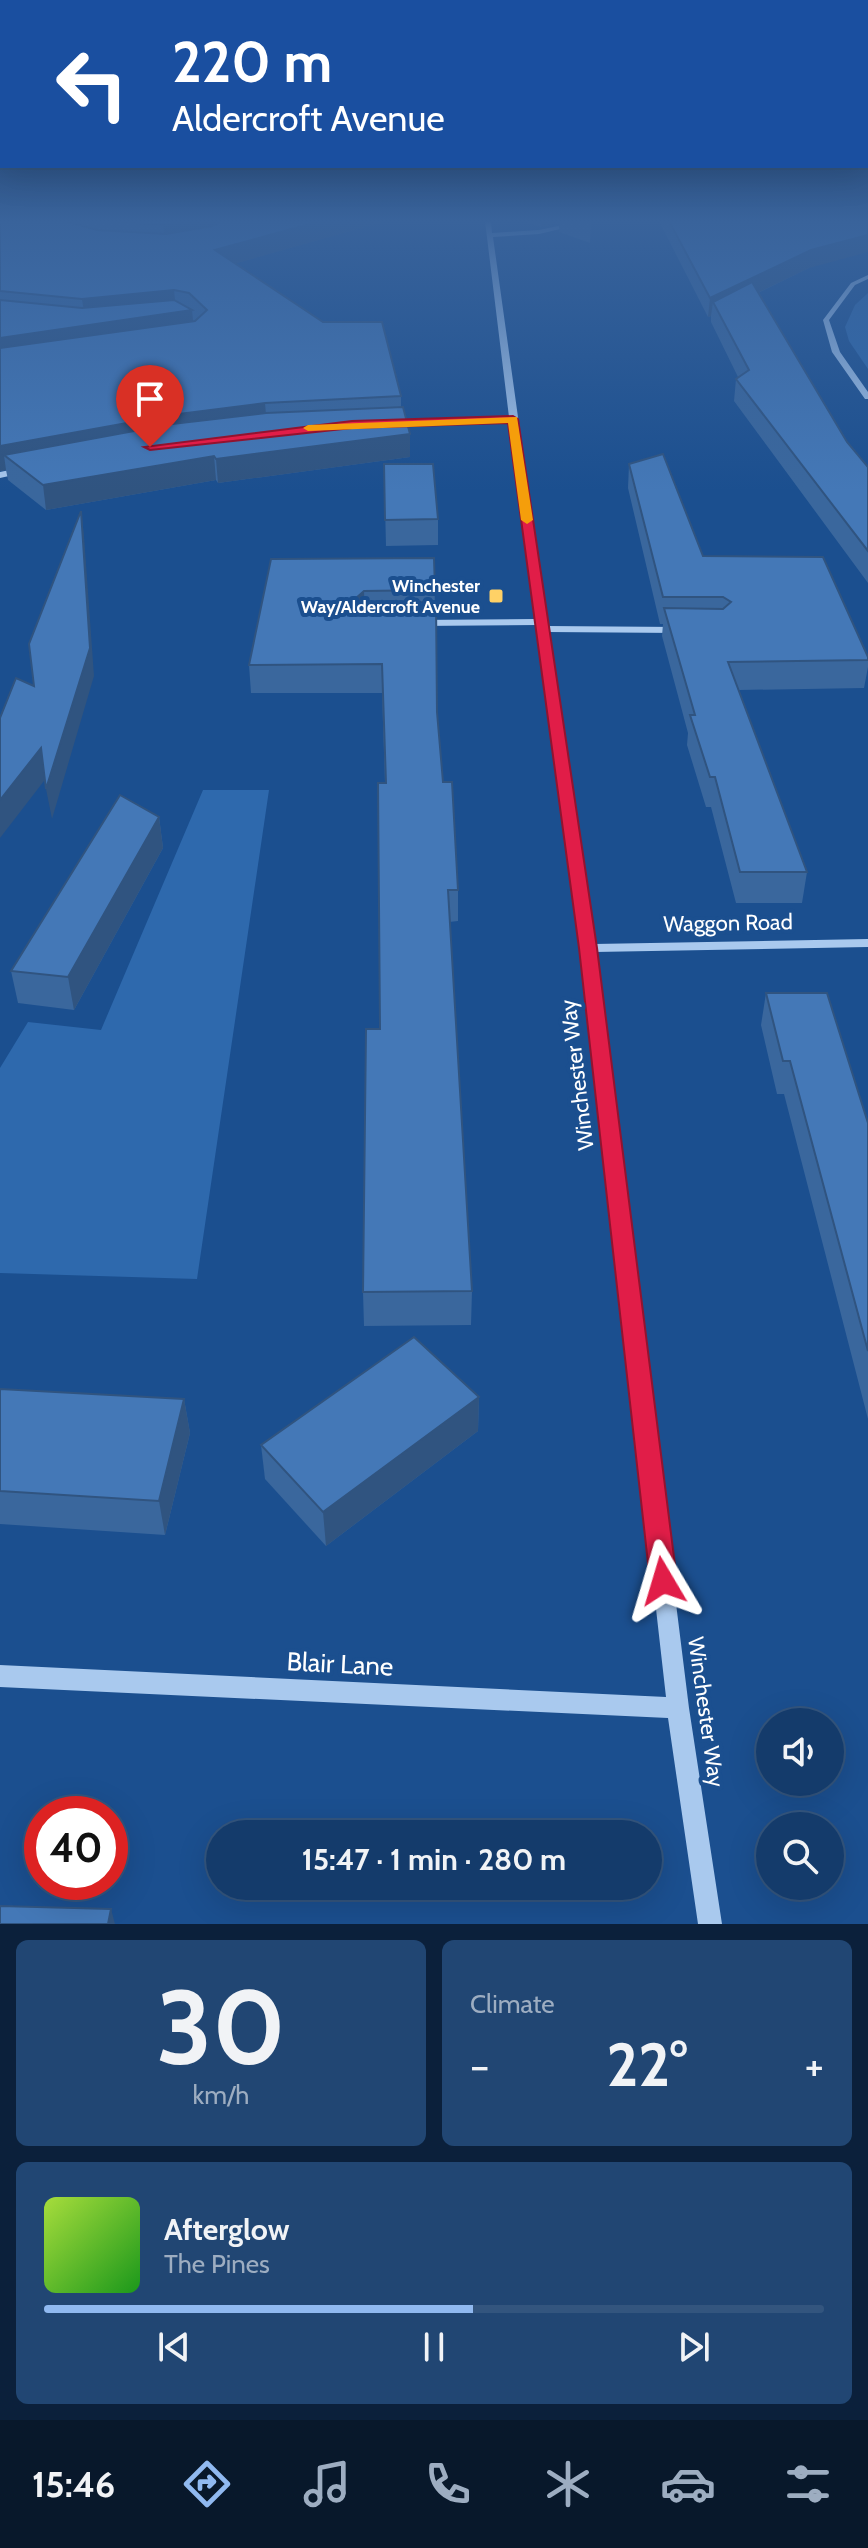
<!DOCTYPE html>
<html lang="en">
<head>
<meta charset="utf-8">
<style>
	:root { --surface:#143b6b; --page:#214673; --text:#f1f3f6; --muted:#9dadc1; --line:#33557e; --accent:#90b9f0 }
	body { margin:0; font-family:Cabin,sans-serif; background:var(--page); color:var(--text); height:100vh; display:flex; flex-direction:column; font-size:30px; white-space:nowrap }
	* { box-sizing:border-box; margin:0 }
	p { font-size:26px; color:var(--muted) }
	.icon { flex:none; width:44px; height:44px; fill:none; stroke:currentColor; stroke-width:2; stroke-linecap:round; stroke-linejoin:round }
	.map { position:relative; height:1924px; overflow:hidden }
	.details { display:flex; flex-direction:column; gap:16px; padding:16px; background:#0b203b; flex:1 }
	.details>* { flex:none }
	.guide { position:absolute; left:0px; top:0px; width:868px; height:168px; box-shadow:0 8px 32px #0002,0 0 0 2px var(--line); background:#1a4fa0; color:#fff; overflow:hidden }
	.buttons { position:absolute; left:756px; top:1708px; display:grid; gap:16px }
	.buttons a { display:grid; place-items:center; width:88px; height:88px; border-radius:50%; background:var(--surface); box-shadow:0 8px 32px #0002,0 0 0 2px var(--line); font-size:40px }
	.speed { position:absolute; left:24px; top:1796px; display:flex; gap:16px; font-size:40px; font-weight:700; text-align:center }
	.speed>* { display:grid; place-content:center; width:104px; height:104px; border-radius:50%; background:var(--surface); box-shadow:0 8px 32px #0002,0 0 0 2px var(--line); line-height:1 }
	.speed .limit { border:12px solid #d22; background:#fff; color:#111 }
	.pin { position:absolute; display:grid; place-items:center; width:68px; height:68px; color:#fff; margin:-82px -34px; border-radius:50% 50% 50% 0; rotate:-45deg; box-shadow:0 0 8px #0007 }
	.pin .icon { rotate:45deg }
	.me { position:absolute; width:88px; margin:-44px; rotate:353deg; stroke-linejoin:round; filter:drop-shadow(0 0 6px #0008) }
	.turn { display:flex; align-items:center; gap:28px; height:168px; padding:0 40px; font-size:36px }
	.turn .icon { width:104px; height:104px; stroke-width:2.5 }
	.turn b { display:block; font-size:56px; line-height:68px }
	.big { font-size:60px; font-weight:700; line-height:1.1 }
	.details .card { flex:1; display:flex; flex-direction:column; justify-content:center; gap:12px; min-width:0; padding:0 28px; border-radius:12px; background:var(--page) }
	.details .dial { align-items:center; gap:0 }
	.dial b { font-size:104px; line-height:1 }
	.song { display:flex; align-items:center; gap:24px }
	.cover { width:96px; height:96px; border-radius:12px; background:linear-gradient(135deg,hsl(80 70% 55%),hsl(120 70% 35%)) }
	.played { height:8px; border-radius:4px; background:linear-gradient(90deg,var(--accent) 55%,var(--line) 55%) }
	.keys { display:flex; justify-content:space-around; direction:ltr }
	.heat { display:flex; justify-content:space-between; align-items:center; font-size:44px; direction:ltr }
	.details .tiles { flex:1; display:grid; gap:16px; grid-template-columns:1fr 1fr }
	.card:last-child { grid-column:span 2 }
	.trip { position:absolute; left:206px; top:1820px; width:456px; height:80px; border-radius:40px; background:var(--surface); box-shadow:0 8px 32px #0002,0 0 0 2px var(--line); font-weight:700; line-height:80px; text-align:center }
	.menu { display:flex; height:128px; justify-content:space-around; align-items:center; background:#08182b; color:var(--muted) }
	.menu .icon { width:56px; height:56px }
	.menu .selected { color:var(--accent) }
	.menu b { font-size:36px; color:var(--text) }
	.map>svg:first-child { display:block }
	.green { fill:#2e69ad }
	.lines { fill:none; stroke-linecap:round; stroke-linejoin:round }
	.minor { fill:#a9c9ee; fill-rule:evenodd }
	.wall { fill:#3a679d }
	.shaded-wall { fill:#305480 }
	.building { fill:#4478b7; stroke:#305480; stroke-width:2 }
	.route { fill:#e11d48; stroke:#92132f; stroke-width:2 }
	.slow { fill:#f59e0b }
	.poi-dot { fill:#ffd166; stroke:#1b4f8f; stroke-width:3 }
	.labels { text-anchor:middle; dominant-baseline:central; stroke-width:8; stroke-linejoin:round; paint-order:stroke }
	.far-poi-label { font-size:18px; font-weight:bold; fill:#fff; stroke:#1b4f8f; text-anchor:end }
	.street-label { font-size:22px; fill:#fff; stroke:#1b4f8f }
	.near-street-label { font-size:26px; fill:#fff; stroke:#1b4f8f }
</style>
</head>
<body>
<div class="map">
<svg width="868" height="1924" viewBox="0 0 868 1924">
	<rect width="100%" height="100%" fill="#1b4f8f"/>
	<g class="green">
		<path d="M 868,293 L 868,369 L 849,341 L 845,327 L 855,305 Z"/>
		<path d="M 203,790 L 269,790 L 197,1279 L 0,1273 L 0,1068 L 28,1022 L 101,1030 Z"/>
	</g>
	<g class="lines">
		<g class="minor">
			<path d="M 485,221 L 491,221 L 492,233 L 539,230 L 582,221 L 594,221 L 539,234 L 493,237 L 547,626 L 679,627 L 684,630 L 679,633 L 548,632 L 594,944 L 868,939 L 868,947 L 595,952 L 689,1708 L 722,1924 L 698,1924 L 668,1718 L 0,1687 L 0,1665 L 666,1697 L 581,948 L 537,625 L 418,626 L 413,623 L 418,620 L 536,619 L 509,422 L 389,425 L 385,423 L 389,421 L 509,417 Z"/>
			<path d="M 868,275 L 868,279 L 855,285 L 829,320 L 840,352 L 868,392 L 868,399 L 865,399 L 832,352 L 823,320 L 851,283 Z"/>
			<path d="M 24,467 L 27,468 L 27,472 L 0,478 L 0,472 Z"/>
		</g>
	</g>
	<g class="wall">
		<path d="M 0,221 L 386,221 L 236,263 L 401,396 L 401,407 L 410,457 L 218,483 L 216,480 L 46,510 L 8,480 L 6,470 L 0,471 Z"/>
		<path d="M 524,221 L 590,221 L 591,224 L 590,243 L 559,232 L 559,223 L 541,227 Z"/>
		<path d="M 659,221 L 868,221 L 809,268 L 758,293 L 847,442 L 868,467 L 868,583 L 734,401 L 736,379 L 738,377 L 711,322 L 711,316 L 708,317 Z"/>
		<path d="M 384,464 L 438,519 L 438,545 L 386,546 Z"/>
		<path d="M 629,464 L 703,556 L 868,657 L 868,667 L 864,688 L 739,690 L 807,872 L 802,903 L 736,903 L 711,807 L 706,807 L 687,745 L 688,733 L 662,636 L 663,624 L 660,624 L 628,488 Z"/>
		<path d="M 434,558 L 437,712 L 443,782 L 458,890 L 458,921 L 449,922 L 472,1291 L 471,1325 L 364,1326 L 363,1292 L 380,1029 L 385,783 L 382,693 L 251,693 L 249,665 L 271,559 Z"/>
		<path d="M 159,817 L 163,848 L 74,1010 L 18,1003 L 11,971 Z"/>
		<path d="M 766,993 L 868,1123 L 868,1419 L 784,1094 L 777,1094 L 761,1025 Z"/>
		<path d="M 0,1389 L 184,1399 L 190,1433 L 165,1535 L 0,1524 Z"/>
		<path d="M 479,1397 L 478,1431 L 326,1546 L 265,1479 L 261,1445 Z"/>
	</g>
	<g class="shaded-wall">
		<path d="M 187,221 L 241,221 L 165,243 L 163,225 Z"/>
		<path d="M 320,221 L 386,221 L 216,269 L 215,250 Z"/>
		<path d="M 541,221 L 559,221 L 559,223 L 541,227 Z"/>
		<path d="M 868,235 L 868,252 L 809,268 L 718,312 L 713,302 L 711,316 L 708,317 L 710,298 L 811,250 Z"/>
		<path d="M 174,290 L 176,310 L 85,319 L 82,299 Z"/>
		<path d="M 192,310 L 194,331 L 0,360 L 0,338 Z"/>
		<path d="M 265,403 L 267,426 L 4,455 L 6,470 L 0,471 L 0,446 L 171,415 Z"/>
		<path d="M 410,434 L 410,457 L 218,483 L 216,459 Z"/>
		<path d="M 214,456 L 216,480 L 46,510 L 43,485 Z"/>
		<path d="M 81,511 L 84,536 L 94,676 L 52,819 L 46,789 Z"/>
		<path d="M 364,591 L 365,618 L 356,598 Z"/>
		<path d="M 41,748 L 47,777 L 0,838 L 0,800 Z"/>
		<path d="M 159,817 L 163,848 L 74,1010 L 68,977 Z"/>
		<path d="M 479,1397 L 478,1431 L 326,1546 L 323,1512 Z"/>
		<path d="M 184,1399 L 190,1433 L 165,1535 L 159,1501 Z"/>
		<path d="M 111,1909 L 115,1924 L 108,1924 Z"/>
	</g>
	<g class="building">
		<path d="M 0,221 L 65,221 L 97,230 L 166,234 L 212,226 L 221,221 L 320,221 L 215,250 L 323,322 L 382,322 L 401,396 L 265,403 L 171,415 L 0,446 L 0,348 L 195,321 L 207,310 L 189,293 L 174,290 L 82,299 L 0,291 Z"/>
		<path d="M 106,221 L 187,221 L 163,225 Z"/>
		<path d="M 669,221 L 868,221 L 868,235 L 811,250 L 710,298 Z"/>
		<path d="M 752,282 L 847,442 L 868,467 L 868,551 L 736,379 L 749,370 L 713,302 Z"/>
		<path d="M 0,300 L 82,308 L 174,300 L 192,310 L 0,338 Z"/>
		<path d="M 403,407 L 410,434 L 216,459 L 214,456 L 43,485 L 4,455 L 172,424 L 266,413 Z"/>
		<path d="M 663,454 L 703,556 L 823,557 L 868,657 L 868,660 L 728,662 L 807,872 L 740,872 L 715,777 L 710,777 L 690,715 L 695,715 L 664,608 L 723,609 L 731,602 L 723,597 L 663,597 L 629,464 Z"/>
		<path d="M 384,464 L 433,464 L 438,519 L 385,520 Z"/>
		<path d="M 81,511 L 90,648 L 46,789 L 41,748 L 0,800 L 0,718 L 16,678 L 34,686 L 29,644 Z"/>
		<path d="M 434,558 L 435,590 L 364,591 L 356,598 L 364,603 L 436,602 L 437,712 L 443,782 L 452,782 L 458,890 L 448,890 L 472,1291 L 363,1292 L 366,1029 L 380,1029 L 378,783 L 386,783 L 382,664 L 249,665 L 271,559 Z"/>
		<path d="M 120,795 L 159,817 L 68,977 L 11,971 Z"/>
		<path d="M 766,993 L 827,993 L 868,1123 L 868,1351 L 790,1061 L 783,1061 Z"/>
		<path d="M 414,1337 L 479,1397 L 323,1512 L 261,1445 Z"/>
		<path d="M 0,1389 L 184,1399 L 159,1501 L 0,1491 Z"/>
		<path d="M 0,1906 L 111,1909 L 108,1924 L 0,1924 Z"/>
	</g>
	<linearGradient id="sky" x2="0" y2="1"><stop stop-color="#0f2b4f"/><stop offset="0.45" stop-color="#39639b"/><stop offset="1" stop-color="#39639b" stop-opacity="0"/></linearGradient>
	<rect width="868" height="491" fill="url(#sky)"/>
	<path class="route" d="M 513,416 L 518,419 L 597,948 L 677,1581 L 673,1590 L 663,1593 L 654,1590 L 650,1581 L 579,948 L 508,423 L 352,428 L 150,450 L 144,447 L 352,421 Z"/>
	<path class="slow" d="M 517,417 L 533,520 L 527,524 L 521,520 L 508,423 L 308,431 L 303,428 L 308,425 Z"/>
	<rect class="poi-dot" x="488" y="588" width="16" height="16" rx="4"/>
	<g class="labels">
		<g class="far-poi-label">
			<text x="480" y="586">Winchester<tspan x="480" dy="21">Way/Aldercroft Avenue</tspan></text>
		</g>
		<g class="street-label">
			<text transform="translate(728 923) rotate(-1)">Waggon Road</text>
			<text transform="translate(577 1075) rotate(-97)">Winchester Way</text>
			<text transform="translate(706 1712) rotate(82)">Winchester Way</text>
		</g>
		<g class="near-street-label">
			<text transform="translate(340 1664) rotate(3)">Blair Lane</text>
		</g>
	</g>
</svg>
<div class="buttons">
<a><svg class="icon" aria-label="sound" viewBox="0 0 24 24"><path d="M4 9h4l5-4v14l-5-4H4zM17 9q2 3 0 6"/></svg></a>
<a><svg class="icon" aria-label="search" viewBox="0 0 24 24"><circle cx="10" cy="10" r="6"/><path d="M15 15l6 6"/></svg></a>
</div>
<div class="speed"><div class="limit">40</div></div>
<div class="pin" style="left:150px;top:447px;background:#d93025"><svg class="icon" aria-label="arrive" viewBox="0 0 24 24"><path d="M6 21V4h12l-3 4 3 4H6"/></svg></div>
<svg class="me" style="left:663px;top:1581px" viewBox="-20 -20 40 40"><path d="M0-17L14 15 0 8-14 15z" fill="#e11d48" stroke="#fff" stroke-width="4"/></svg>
<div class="trip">15:47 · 1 min · 280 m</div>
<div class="guide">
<div class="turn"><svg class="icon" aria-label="left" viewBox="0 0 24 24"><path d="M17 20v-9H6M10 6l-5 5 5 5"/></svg><div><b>220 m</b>Aldercroft Avenue</div></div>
</div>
</div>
<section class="details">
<div class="tiles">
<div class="card dial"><b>30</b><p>km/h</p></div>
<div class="card"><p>Climate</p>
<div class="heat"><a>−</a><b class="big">22°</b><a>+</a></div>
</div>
<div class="card">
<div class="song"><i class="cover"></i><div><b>Afterglow</b><p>The Pines</p></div></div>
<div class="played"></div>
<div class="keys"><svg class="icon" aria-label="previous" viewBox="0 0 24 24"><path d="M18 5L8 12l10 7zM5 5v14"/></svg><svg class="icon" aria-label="pause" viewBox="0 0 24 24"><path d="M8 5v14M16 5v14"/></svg><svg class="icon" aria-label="next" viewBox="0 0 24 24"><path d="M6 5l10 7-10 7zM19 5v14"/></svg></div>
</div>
</div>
</section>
<nav class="menu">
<b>15:46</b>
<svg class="icon selected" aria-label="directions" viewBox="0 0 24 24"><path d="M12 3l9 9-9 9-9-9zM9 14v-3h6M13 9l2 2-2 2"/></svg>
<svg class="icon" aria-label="music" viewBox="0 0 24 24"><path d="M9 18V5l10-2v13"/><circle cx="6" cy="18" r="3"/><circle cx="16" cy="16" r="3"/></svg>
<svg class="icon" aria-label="phone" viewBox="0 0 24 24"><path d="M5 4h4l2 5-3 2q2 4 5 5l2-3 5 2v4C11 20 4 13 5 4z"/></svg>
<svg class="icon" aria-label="climate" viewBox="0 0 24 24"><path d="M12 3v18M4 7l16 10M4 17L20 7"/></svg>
<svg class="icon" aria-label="car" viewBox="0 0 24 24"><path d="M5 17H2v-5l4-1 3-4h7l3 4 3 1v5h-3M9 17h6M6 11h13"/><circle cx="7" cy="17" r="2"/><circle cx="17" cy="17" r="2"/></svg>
<svg class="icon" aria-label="filters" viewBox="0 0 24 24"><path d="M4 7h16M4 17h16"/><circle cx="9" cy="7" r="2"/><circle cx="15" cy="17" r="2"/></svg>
</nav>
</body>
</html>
